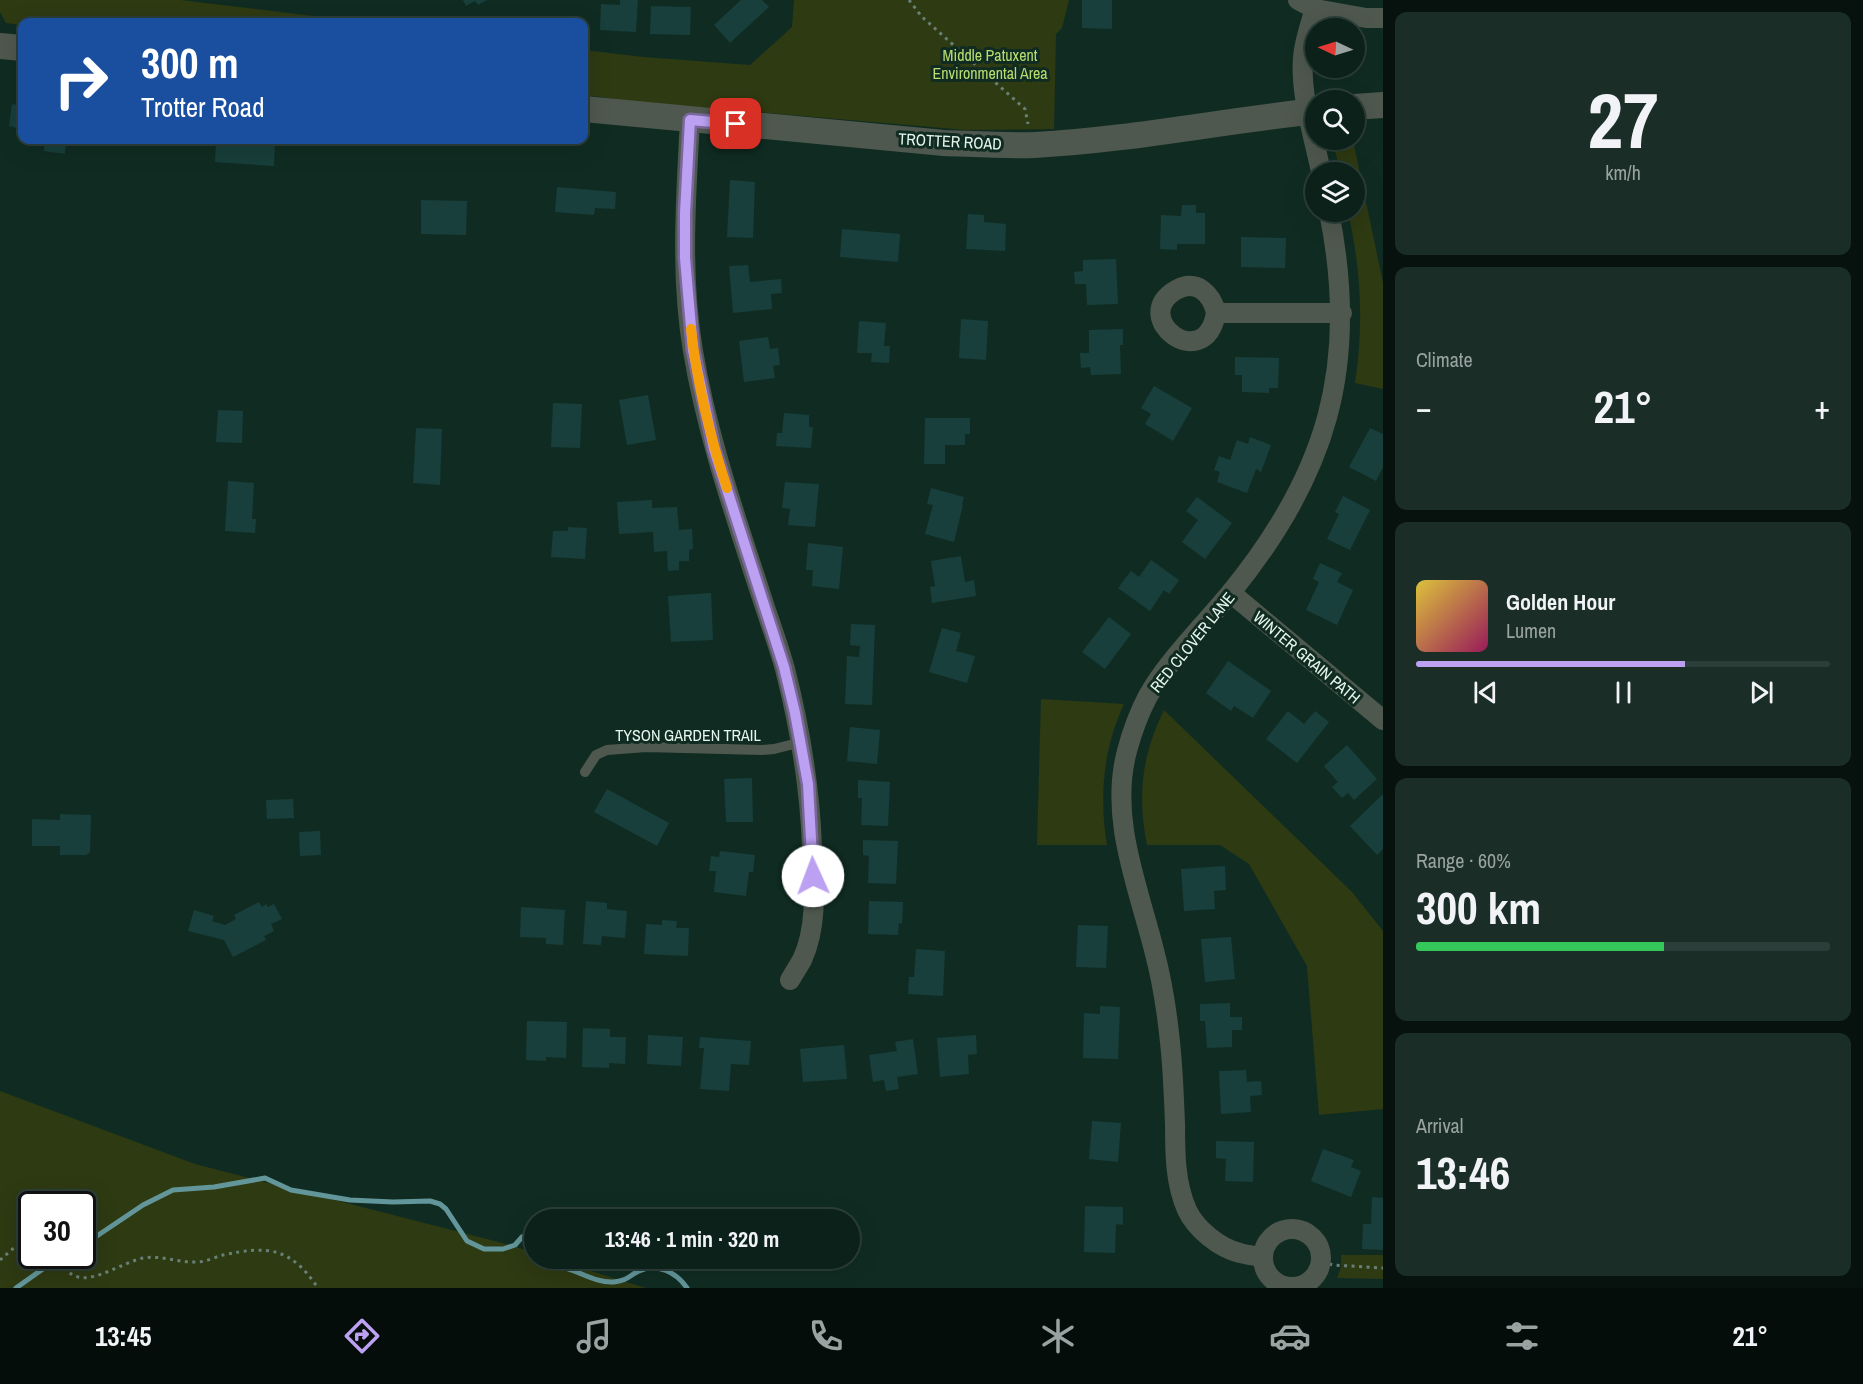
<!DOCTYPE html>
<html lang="en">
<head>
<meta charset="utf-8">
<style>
	:root { --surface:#0c211a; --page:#1a2e27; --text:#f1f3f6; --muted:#9aa3a2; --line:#2c3e39; --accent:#bca0f2 }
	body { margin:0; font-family:"Archivo Narrow",sans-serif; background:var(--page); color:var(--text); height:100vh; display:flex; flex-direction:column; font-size:22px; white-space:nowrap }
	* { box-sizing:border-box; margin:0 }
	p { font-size:20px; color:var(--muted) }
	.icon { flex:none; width:33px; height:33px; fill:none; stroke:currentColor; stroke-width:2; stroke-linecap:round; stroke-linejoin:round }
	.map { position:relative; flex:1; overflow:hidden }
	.sheet { display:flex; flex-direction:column; gap:12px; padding:12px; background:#07120e; width:480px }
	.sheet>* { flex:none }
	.banner { position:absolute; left:18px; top:18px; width:570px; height:126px; border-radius:12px; box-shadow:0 6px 24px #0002,0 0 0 2px var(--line); background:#1a4fa0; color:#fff; overflow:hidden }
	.needle { width:39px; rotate:274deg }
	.tools { position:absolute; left:1305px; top:18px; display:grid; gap:12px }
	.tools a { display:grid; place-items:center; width:60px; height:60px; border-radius:50%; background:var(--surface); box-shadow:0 6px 24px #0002,0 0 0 2px var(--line); font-size:30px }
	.speed { position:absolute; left:18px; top:1191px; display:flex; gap:12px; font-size:30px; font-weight:700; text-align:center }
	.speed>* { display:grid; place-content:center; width:78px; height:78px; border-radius:50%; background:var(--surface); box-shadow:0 6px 24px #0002,0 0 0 2px var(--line); line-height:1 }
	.speed .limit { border:3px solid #111; border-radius:9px; background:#fff; color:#111 }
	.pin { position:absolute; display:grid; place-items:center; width:51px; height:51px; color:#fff; margin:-26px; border-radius:12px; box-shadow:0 3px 9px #0006 }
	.me { position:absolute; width:66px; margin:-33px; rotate:358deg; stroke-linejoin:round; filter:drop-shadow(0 0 4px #0008) }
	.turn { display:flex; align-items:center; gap:21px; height:126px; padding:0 24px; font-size:27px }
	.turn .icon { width:78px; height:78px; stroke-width:2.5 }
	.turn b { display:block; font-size:42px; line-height:51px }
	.big { font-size:45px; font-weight:700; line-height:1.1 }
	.sheet .tile { flex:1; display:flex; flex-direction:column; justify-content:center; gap:9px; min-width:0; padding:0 21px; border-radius:12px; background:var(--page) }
	.sheet .dial { align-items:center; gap:0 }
	.dial b { font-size:78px; line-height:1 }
	.song { display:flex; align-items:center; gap:18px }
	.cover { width:72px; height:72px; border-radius:9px; background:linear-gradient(135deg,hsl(50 70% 55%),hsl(330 70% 35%)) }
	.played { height:6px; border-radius:3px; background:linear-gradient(90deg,var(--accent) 65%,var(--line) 65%) }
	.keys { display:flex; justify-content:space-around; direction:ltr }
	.heat { display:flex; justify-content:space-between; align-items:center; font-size:33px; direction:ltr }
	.charge { height:9px; border-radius:4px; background:linear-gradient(90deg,#34c759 60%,var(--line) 0) }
	.trip { position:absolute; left:524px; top:1209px; width:336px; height:60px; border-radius:30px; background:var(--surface); box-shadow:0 6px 24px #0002,0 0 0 2px var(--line); font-weight:700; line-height:60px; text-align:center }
	.dock { display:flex; height:96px; justify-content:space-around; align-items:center; background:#050d0a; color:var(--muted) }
	.dock .icon { width:42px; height:42px }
	.dock .current { color:var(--accent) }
	.dock b { font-size:27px; color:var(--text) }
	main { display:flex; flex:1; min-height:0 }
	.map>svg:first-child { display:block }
	.green { fill:#2e3a12; fill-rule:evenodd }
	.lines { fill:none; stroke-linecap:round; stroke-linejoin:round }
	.stream { stroke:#63969a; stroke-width:5 }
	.building { fill:#183f3b }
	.path { stroke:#698077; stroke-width:3; stroke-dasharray:3 4.5; stroke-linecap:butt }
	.service { stroke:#4f584f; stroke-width:10 }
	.minor { stroke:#4f584f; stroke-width:20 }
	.tertiary { stroke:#4f584f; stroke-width:26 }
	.route-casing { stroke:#7a689d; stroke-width:15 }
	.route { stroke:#bca0f2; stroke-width:10 }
	.slow { stroke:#f59e0b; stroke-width:10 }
	.labels { text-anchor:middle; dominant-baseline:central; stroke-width:6; stroke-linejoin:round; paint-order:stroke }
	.park-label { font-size:16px; fill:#b8dc6f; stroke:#102c22 }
	.street-label { font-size:16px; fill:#e5f6ee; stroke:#102c22 }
</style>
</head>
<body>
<main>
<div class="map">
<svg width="1383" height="1288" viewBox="0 0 1383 1288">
	<rect width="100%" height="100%" fill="#102c22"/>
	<g class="green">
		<path d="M 0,0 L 181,0 L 362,22 L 22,22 L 22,25 L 6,23 L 0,12 Z"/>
		<path d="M 794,0 L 1069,0 L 1062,28 L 1056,34 L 1054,129 L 966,130 L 639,102 L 584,95 L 584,50 L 643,57 L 750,65 L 792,27 Z"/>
		<path d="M 1344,140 L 1353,140 L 1383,283 L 1383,389 L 1355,383 C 1364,325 1361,269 1348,212 L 1354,212 L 1354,172 L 1340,172 L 1335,150 Z"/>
		<path d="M 1041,699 L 1124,704 C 1103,749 1099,797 1107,845 L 1037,845 Z"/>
		<path d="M 1164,710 L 1352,892 L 1383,931 L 1383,1109 L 1319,1115 L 1307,966 L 1249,864 L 1220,845 L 1147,845 C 1137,795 1142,755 1164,710 Z"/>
		<path d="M 0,1091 L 195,1164 L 510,1245 L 534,1253 L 534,1258 L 552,1259 L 646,1288 L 0,1288 ZM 82,1204 L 82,1256 L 32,1256 L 32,1204 Z"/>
		<path d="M 1341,1255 L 1383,1255 L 1383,1279 L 1337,1278 L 1341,1267 Z"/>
	</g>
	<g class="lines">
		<g class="stream">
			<path d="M 82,1246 L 143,1205 L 173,1190 L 214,1187 L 265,1178 L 291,1190 L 350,1200 L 393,1202 L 430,1201 L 440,1204 L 446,1209 L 467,1241 L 484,1249 L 503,1249 L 515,1245 L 522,1237 L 529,1235 L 534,1237"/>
			<path d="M 550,1258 C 555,1265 566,1268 574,1271 C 587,1276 600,1283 614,1282 C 629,1280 628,1276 639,1271 C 657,1262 677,1273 687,1288"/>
			<path d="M 16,1288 L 47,1266 L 66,1256"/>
		</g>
	</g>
	<g class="building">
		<path d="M 463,0 L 487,0 L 478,5 L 475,1 L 466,6 Z"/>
		<path d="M 620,0 L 638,0 L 636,32 L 600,30 L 601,4 L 620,5 Z"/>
		<path d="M 741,0 L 762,0 L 769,7 L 730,43 L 714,25 Z"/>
		<path d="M 1082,0 L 1112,0 L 1112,29 L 1082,28 Z"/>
		<path d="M 651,6 L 691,7 L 690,35 L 650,34 Z"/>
		<path d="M 12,104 L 22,106 L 22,129 L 9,126 Z"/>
		<path d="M 45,140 L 66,140 L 65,154 L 44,151 Z"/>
		<path d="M 216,140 L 275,140 L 274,166 L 215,162 Z"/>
		<path d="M 730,180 L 755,182 L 753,238 L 727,237 Z"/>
		<path d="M 557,187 L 616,192 L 615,209 L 595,208 L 594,215 L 555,212 Z"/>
		<path d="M 421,200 L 467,201 L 466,235 L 421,234 Z"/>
		<path d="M 1182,205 L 1196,205 L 1196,213 L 1205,213 L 1205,244 L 1177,244 L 1177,250 L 1160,249 L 1161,215 L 1181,216 Z"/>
		<path d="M 968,214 L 984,215 L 984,222 L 1006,224 L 1005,251 L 966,249 Z"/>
		<path d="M 842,229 L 900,234 L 898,262 L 840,257 Z"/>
		<path d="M 1241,237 L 1286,238 L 1285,268 L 1241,267 Z"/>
		<path d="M 1116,259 L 1118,304 L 1087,305 L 1086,284 L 1075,284 L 1074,272 L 1083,271 L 1083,260 Z"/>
		<path d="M 748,265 L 750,282 L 781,279 L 782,293 L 771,294 L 772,309 L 733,313 L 729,266 Z"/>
		<path d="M 961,319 L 988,321 L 986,360 L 959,358 Z"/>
		<path d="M 859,321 L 886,323 L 884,346 L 890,346 L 889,363 L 871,362 L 872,353 L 857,353 Z"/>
		<path d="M 1123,329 L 1123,345 L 1120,345 L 1121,374 L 1091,375 L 1090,367 L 1081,368 L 1080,353 L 1089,353 L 1089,330 Z"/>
		<path d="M 768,337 L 770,349 L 778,348 L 780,365 L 773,366 L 775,378 L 744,382 L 739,341 Z"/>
		<path d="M 1235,357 L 1279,358 L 1278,388 L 1269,388 L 1269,393 L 1242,392 L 1242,375 L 1235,375 Z"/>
		<path d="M 1154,386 L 1192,408 L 1173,441 L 1145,424 L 1151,414 L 1141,408 Z"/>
		<path d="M 648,395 L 656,440 L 627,445 L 619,400 Z"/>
		<path d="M 553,403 L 582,404 L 580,448 L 551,447 Z"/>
		<path d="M 218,410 L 243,411 L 242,443 L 216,442 Z"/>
		<path d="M 784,413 L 809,415 L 809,427 L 813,427 L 811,448 L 776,446 L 777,433 L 782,433 Z"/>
		<path d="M 925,418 L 970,418 L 970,434 L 965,434 L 965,445 L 945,445 L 945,464 L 924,464 Z"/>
		<path d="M 416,428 L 442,429 L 440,485 L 413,483 Z"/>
		<path d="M 1370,428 L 1383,434 L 1383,467 L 1376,481 L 1349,467 Z"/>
		<path d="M 1250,437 L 1271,445 L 1261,472 L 1256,469 L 1247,493 L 1217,482 L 1220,472 L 1214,470 L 1219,456 L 1230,460 L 1237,440 L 1248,444 Z"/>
		<path d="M 228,481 L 254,483 L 252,519 L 256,519 L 255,533 L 225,531 Z"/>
		<path d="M 785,482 L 819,484 L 815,527 L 788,525 L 790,509 L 782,508 Z"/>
		<path d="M 931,488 L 964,497 L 962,505 L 963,505 L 954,542 L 925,534 L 933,505 L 927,504 Z"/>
		<path d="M 1343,496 L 1370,510 L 1350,550 L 1327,539 L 1339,514 L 1335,512 Z"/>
		<path d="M 1197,497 L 1232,523 L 1205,559 L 1182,542 L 1198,520 L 1186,511 Z"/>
		<path d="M 652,500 L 652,508 L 677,507 L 679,530 L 692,529 L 693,549 L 689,550 L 689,561 L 679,561 L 679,570 L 668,571 L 667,551 L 654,552 L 653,532 L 619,534 L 617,502 Z"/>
		<path d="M 568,527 L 587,528 L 585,559 L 551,557 L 553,531 L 568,531 Z"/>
		<path d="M 808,543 L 843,547 L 839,589 L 812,586 L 813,570 L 806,570 Z"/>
		<path d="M 961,556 L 965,582 L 974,580 L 976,596 L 932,603 L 930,587 L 935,586 L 931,561 Z"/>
		<path d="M 1151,560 L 1179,580 L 1169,594 L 1164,590 L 1150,611 L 1118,588 L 1131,571 L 1139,577 Z"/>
		<path d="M 1320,563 L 1342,573 L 1337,582 L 1353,590 L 1337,625 L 1306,610 L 1319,582 L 1313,579 Z"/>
		<path d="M 711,593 L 713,640 L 671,642 L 668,596 Z"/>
		<path d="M 1109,617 L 1131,634 L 1105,669 L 1082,652 Z"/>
		<path d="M 851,624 L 875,625 L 872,705 L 845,704 L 847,656 L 859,657 L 860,646 L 850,645 Z"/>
		<path d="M 942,628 L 961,633 L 956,651 L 975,656 L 967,683 L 929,672 Z"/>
		<path d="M 1228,661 L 1271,691 L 1253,718 L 1234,706 L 1231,711 L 1206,693 Z"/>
		<path d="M 1288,711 L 1304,724 L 1315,711 L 1329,722 L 1297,763 L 1266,739 Z"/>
		<path d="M 850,727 L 880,730 L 877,764 L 847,761 Z"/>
		<path d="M 1347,745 L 1377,779 L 1354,800 L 1348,793 L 1342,798 L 1332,787 L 1338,782 L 1324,766 Z"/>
		<path d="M 752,778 L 753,822 L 726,822 L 724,779 Z"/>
		<path d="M 858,780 L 890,782 L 888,826 L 861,825 L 862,798 L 858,798 Z"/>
		<path d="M 607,789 L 669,823 L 657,846 L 594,812 Z"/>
		<path d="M 1383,794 L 1383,849 L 1377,855 L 1350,826 Z"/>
		<path d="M 293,799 L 294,818 L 267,819 L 266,800 Z"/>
		<path d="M 60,814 L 91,815 L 90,852 L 86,855 L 60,855 L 60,846 L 32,846 L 32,819 L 60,820 Z"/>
		<path d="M 320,831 L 321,855 L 300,856 L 299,832 Z"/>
		<path d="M 863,840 L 898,841 L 896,884 L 868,883 L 869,856 L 863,855 Z"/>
		<path d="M 720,851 L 755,855 L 753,872 L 749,872 L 746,896 L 714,892 L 716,871 L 709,871 L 711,856 L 719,857 Z"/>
		<path d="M 1225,866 L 1226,890 L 1214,891 L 1215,909 L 1184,911 L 1181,869 Z"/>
		<path d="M 586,901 L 607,903 L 607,909 L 627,911 L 625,938 L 602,936 L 601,945 L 583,944 Z"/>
		<path d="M 869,901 L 903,902 L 902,924 L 899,923 L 898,935 L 868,934 Z"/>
		<path d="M 259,902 L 262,907 L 266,904 L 268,907 L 274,904 L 282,919 L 271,924 L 274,931 L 264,936 L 266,940 L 233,957 L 224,940 L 188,931 L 194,910 L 214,916 L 212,921 L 225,925 L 236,919 L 234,915 Z"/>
		<path d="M 521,907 L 565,910 L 563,945 L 546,944 L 546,938 L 520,937 Z"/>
		<path d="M 662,920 L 677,921 L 676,928 L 689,928 L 688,956 L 644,954 L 646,924 L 662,925 Z"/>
		<path d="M 1078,925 L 1108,926 L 1106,968 L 1076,967 Z"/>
		<path d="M 1231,937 L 1235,979 L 1205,982 L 1201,939 Z"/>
		<path d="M 916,949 L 945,951 L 943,996 L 908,994 L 909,977 L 914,977 Z"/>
		<path d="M 1230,1003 L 1230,1017 L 1242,1017 L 1242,1030 L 1232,1030 L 1232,1047 L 1207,1048 L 1205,1021 L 1200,1021 L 1200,1004 Z"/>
		<path d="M 1100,1006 L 1120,1007 L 1118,1059 L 1083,1058 L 1084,1013 L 1100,1014 Z"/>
		<path d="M 527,1021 L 567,1022 L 566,1058 L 546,1057 L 546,1061 L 526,1060 Z"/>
		<path d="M 583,1028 L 610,1029 L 610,1037 L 626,1037 L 625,1064 L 609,1063 L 609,1068 L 582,1067 Z"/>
		<path d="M 648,1035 L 683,1037 L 681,1066 L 647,1064 Z"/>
		<path d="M 976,1035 L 977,1054 L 968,1055 L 969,1074 L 940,1077 L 937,1038 Z"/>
		<path d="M 700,1037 L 751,1041 L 749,1065 L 731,1064 L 729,1091 L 700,1089 L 704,1048 L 699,1048 Z"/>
		<path d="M 913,1039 L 918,1074 L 897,1077 L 899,1089 L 886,1091 L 884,1080 L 873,1082 L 869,1055 L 897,1051 L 895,1042 Z"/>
		<path d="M 844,1045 L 847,1079 L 803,1082 L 800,1049 Z"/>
		<path d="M 1246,1070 L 1247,1082 L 1261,1081 L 1262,1095 L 1250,1096 L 1251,1112 L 1221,1114 L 1219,1071 Z"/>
		<path d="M 1092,1121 L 1121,1123 L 1118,1162 L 1089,1159 Z"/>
		<path d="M 1216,1141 L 1254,1142 L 1253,1182 L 1225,1181 L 1226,1159 L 1216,1158 Z"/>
		<path d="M 1323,1149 L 1354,1160 L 1351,1167 L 1361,1171 L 1351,1197 L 1311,1181 Z"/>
		<path d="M 1372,1197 L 1383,1198 L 1383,1250 L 1362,1249 L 1363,1224 L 1371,1224 Z"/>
		<path d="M 1085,1206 L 1123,1207 L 1123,1225 L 1116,1224 L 1115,1253 L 1084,1252 Z"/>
	</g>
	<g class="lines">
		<g class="path">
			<path d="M 909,0 L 922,17 L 1025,109 L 1028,124"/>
			<path d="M 55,1256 C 61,1264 67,1274 78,1277 C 95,1282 124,1262 143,1258 C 162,1255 178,1263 197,1262 C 206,1262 215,1257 223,1255 C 269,1245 291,1248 318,1288"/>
			<path d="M 0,1260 L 17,1245 L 32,1240"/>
			<path d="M 1322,1262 L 1333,1265 L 1383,1268"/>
		</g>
		<path class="service" d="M 585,772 L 596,755 L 607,750 L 646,747 L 762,750 L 774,749 L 802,742"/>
		<g class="minor">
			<path d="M 1298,0 L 1315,9 C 1310,25 1304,42 1303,58 C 1300,94 1314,137 1321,172"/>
			<path d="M 1315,9 L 1366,18 L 1383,18"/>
			<path d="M 690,120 C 686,197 680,274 693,351 C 707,435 735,515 761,595 C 769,620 778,644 785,669 C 800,728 810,787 812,848 C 814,884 818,926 802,960 C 798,967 794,973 790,980"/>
			<path d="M 1216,313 C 1212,294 1196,278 1176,290 C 1128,318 1205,376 1216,313 L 1342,313"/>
			<path d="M 1231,593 L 1383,720"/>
			<circle cx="1292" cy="1258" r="29"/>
			<path d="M 1263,1257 C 1255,1256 1247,1255 1240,1253 C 1219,1248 1196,1229 1187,1210 C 1175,1183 1175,1153 1175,1124 C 1174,1097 1173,1070 1170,1042 C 1167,1012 1162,980 1154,950 C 1138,886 1109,818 1127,751 C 1132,732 1139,713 1148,696 C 1167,662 1202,627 1228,596 C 1327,476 1360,366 1329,212"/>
		</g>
		<g class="tertiary">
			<path d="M 0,46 L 22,48"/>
			<path d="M 1354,107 L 1383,105"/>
			<path d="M 584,109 L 944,143 C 974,144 1005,146 1035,145 C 1129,140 1222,121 1316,111"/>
		</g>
	</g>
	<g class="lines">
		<defs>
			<path id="route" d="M 736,124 L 690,120 L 685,213 L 685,258 L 693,350 L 714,449 L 784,667 L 795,713 L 808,784 L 813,876"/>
		</defs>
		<use href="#route" class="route-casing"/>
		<use href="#route" class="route"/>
		<path class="slow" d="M 691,329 C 697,383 710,437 727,488"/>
	</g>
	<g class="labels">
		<g class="park-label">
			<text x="990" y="55">Middle Patuxent<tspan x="990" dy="18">Environmental Area</tspan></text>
		</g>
		<g class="street-label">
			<text transform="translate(950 141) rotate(3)">TROTTER ROAD</text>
			<text transform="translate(1192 642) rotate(-51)">RED CLOVER LANE</text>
			<text transform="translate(1307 657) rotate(40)">WINTER GRAIN PATH</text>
			<text x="688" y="735">TYSON GARDEN TRAIL</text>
		</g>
	</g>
</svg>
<div class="tools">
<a><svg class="needle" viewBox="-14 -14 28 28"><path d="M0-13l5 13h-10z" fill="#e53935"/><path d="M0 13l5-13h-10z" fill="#9aa3a2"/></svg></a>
<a><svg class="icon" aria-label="search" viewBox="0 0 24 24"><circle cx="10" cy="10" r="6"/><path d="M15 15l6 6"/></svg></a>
<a><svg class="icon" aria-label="layers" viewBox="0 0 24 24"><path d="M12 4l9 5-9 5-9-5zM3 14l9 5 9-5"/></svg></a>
</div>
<div class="speed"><div class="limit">30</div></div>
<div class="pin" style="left:736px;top:124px;background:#d93025"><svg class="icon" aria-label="arrive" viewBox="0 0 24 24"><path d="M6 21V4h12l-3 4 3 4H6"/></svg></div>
<svg class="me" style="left:813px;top:876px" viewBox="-20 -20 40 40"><circle r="19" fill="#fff"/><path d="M0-13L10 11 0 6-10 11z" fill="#bca0f2"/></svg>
<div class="trip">13:46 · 1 min · 320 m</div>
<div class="banner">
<div class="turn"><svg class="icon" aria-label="right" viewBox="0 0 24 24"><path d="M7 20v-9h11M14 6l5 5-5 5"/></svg><div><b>300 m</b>Trotter Road</div></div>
</div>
</div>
<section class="sheet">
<div class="tile dial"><b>27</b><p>km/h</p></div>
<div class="tile"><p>Climate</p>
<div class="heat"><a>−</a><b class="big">21°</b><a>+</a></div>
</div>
<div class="tile">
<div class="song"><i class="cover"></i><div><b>Golden Hour</b><p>Lumen</p></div></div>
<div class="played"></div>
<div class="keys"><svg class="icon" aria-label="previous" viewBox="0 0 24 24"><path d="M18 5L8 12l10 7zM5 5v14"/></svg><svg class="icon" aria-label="pause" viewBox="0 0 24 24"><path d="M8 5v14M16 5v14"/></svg><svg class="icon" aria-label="next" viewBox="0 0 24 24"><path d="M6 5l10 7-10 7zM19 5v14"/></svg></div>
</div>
<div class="tile"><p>Range · 60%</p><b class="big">300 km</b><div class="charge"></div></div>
<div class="tile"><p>Arrival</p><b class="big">13:46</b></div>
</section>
</main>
<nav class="dock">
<b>13:45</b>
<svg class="icon current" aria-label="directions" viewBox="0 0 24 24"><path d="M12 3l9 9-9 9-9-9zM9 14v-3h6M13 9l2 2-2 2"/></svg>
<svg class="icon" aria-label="music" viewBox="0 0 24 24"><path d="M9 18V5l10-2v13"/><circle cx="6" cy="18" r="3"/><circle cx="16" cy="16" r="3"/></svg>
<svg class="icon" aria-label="phone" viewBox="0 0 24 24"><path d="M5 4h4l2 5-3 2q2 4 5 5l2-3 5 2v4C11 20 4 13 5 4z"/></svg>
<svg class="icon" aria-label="climate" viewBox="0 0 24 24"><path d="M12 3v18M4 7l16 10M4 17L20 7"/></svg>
<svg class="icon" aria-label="car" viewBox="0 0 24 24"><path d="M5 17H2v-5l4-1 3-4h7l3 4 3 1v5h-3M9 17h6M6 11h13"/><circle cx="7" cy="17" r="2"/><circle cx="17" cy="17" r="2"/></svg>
<svg class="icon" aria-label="filters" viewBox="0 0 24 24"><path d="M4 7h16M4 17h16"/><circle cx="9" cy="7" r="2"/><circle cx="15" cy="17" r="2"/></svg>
<b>21°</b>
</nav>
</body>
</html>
